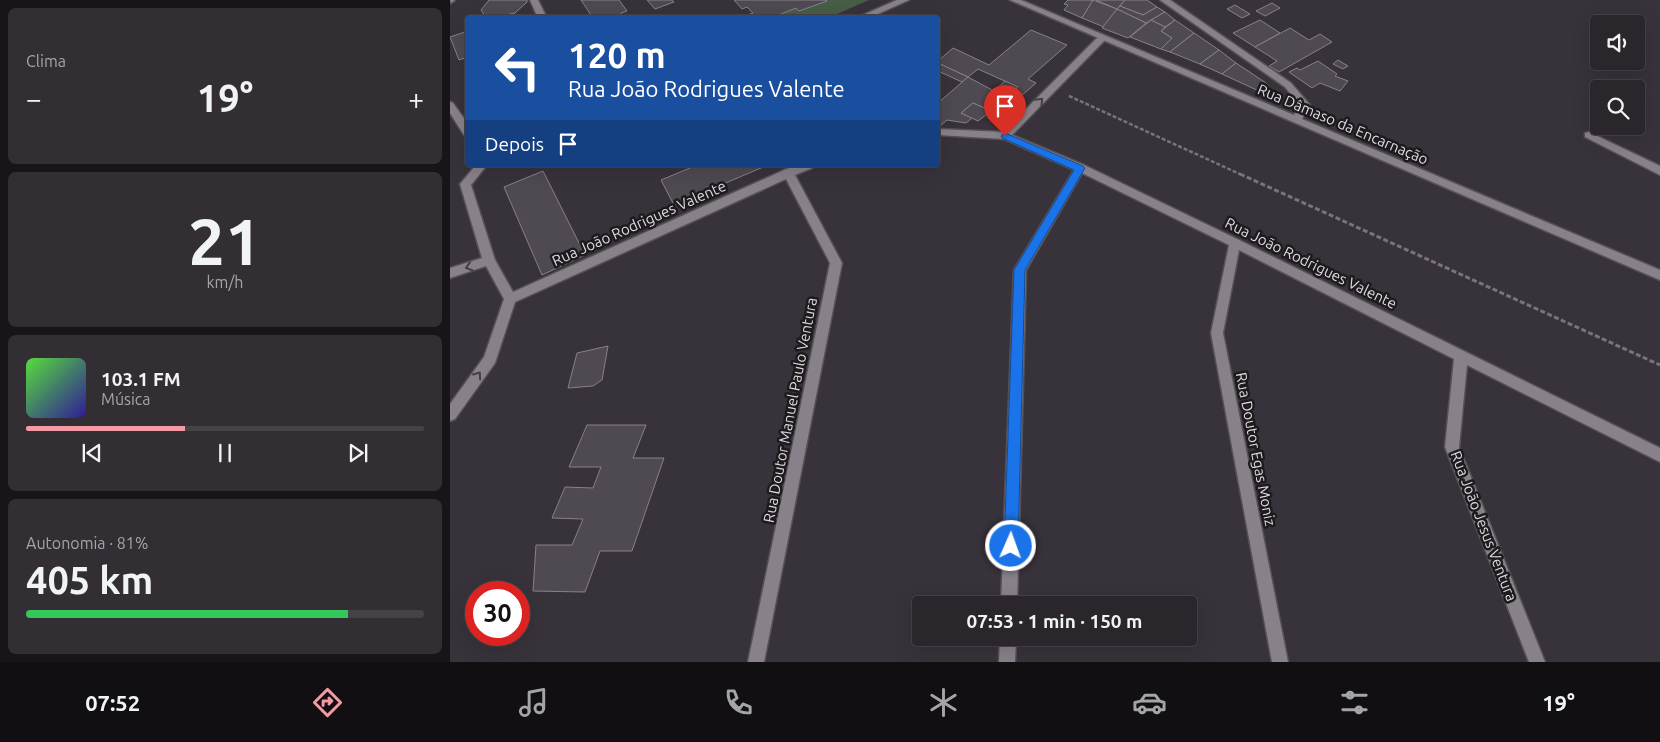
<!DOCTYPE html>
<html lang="pt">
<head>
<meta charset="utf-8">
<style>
	:root { --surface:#2a262c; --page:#322e34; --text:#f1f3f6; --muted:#a5a5a9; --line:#464348; --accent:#f49aa5 }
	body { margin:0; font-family:Ubuntu,sans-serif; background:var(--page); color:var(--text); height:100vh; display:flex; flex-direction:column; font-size:19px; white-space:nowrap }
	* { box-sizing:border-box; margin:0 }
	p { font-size:16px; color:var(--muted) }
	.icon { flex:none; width:28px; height:28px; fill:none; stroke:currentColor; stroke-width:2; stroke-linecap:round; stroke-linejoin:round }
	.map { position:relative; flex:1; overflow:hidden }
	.side { display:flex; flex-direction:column; gap:8px; padding:8px; background:#171518; width:450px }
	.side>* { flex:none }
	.guide { position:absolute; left:15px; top:15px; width:475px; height:152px; border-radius:5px; box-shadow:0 5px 20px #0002,0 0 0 1px var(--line); background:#1a4fa0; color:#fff; overflow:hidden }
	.buttons { position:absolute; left:1140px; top:15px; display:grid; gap:10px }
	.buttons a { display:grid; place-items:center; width:55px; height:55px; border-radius:5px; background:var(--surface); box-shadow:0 5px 20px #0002,0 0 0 1px var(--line); font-size:25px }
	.speed { position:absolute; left:15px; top:581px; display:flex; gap:10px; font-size:25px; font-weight:700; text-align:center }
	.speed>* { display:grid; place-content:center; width:65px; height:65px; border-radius:50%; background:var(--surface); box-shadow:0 5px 20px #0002,0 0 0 1px var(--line); line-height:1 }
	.speed .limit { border:8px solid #d22; background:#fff; color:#111 }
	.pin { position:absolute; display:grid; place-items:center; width:42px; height:42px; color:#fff; margin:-51px -21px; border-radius:50% 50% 50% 0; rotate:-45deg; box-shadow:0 0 5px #0007 }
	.pin .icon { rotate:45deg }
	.me { position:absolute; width:55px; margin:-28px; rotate:2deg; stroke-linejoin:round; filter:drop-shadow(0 0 4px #0008) }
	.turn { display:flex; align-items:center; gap:18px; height:105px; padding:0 20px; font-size:22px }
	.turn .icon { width:65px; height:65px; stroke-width:2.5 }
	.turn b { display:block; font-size:35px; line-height:42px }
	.then { display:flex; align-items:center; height:48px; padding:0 20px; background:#0003; gap:10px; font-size:19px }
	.big { font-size:38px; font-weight:700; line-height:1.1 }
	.side .card { flex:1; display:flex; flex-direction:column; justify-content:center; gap:8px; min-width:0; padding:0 18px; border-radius:8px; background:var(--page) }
	.side .dial { align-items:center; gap:0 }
	.dial b { font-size:65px; line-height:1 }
	.song { display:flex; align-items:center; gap:15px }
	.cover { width:60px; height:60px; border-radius:8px; background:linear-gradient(135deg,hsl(110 70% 55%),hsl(250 70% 35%)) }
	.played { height:5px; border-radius:2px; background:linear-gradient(90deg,var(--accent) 40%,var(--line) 40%) }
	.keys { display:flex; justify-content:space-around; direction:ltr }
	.heat { display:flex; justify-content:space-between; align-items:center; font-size:28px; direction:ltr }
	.charge { height:8px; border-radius:4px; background:linear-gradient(90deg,#34c759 81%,var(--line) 0) }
	.trip { position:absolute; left:462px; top:596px; width:285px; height:50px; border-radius:5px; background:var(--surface); box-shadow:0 5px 20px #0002,0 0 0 1px var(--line); font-weight:700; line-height:50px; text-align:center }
	.menu { display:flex; height:80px; justify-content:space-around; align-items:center; background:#110f12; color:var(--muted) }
	.menu .icon { width:35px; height:35px }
	.menu .selected { color:var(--accent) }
	.menu b { font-size:22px; color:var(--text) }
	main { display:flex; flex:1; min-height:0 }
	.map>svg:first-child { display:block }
	.green { fill:#485d45 }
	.building { fill:#4f4951; stroke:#88818a }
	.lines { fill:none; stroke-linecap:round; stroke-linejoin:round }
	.street-casing { stroke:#555056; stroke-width:3 }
	.secondary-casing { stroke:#555056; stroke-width:3 }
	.path-far1 { stroke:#79747b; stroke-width:2.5; stroke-dasharray:4 2; stroke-linecap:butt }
	.path { stroke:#79747b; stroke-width:3; stroke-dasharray:5 2.5; stroke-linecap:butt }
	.street { fill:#88818a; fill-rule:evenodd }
	.secondary { fill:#88818a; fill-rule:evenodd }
	.oneway { stroke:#433f44 }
	.route { fill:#1a73e8; stroke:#114b97 }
	.labels { text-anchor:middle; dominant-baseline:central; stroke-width:5; stroke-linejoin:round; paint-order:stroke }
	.street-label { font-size:15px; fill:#dfdbe0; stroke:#1e1b1e }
</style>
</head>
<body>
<main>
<section class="side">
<div class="card"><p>Clima</p>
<div class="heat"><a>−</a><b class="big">19°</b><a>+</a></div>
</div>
<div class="card dial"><b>21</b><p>km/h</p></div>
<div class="card">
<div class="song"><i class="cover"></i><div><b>103.1 FM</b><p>Música</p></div></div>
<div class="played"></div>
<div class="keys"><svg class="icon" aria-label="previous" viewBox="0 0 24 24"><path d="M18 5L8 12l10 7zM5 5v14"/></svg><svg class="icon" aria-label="pause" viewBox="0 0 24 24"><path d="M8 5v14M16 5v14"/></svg><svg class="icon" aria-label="next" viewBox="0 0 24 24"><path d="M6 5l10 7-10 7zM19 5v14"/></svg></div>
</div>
<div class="card"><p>Autonomia · 81%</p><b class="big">405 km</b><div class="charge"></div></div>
</section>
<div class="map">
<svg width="1210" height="662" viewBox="0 0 1210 662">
	<rect width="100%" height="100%" fill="#38323a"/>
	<path class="green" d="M 376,0 L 419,0 L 380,17 L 326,16 L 346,8 L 349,11 Z"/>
	<g class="building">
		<path d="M 39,0 L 77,0 L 77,2 L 65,13 L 41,18 L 35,16 L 31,10 Z"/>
		<path d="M 131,0 L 169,0 L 177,11 L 171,13 L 173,18 L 143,18 Z"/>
		<path d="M 197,0 L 222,0 L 224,2 L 205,9 Z"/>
		<path d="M 284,0 L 376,0 L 377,1 L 349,11 L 346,8 L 326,16 L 328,18 L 290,18 L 303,13 L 297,7 L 292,9 Z"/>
		<path d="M 618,0 L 640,0 L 643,1 L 632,18 L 614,10 L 618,5 L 614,4 Z"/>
		<path d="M 643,0 L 667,9 L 654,27 L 632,18 Z"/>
		<path d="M 646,0 L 675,0 L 667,9 Z"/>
		<path d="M 675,0 L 697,0 L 707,7 L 693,15 L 670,6 Z"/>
		<path d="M 822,3 L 830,8 L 815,16 L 806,11 Z"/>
		<path d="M 785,5 L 800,14 L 792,18 L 777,9 Z"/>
		<path d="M 670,6 L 693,15 L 707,7 L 715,12 L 696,23 L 667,9 Z"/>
		<path d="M 667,9 L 696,23 L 678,38 L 652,28 Z"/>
		<path d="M 715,12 L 725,20 L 715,27 L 701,20 Z"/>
		<path d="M 701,20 L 715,27 L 711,31 L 722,38 L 711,49 L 680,37 Z"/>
		<path d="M 725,20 L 744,33 L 720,52 L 711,49 L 722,38 L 711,31 Z"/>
		<path d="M 810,20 L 830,33 L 805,47 L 783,33 Z"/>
		<path d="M 840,28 L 859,40 L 870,34 L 882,42 L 829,72 L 819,66 L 827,61 L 805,47 Z"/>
		<path d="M 581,30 L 617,45 L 578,79 L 586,83 L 571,96 L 562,92 L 568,87 L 528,69 L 518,77 L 488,63 L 488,61 L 503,48 L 539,65 Z"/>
		<path d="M 18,31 L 18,57 L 9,60 L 0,37 Z"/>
		<path d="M 744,33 L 769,50 L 750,64 L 720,52 Z"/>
		<path d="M 769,50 L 786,63 L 772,74 L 750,64 Z"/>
		<path d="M 888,60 L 898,66 L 893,69 L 883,64 Z"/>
		<path d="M 868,61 L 887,74 L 885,76 L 898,81 L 890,91 L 870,83 L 862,88 L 839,72 L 847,68 L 850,70 Z"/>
		<path d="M 488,63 L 518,77 L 512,82 L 488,71 Z"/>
		<path d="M 786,63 L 816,83 L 819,86 L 816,92 L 811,92 L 772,74 Z"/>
		<path d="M 518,77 L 544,91 L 555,81 L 568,87 L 561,94 L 567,97 L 551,111 L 544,107 L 541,111 L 523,103 L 511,113 L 522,118 L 516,123 L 497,120 L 490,126 L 488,125 L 488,103 Z"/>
		<path d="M 523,103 L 541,111 L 528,121 L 511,113 Z"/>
		<path d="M 247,165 L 318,165 L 224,205 L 211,180 Z"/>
		<path d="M 93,171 L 135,255 L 92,275 L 54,187 Z"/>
		<path d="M 158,346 L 152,380 L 143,386 L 118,388 L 127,353 Z"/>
		<path d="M 137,425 L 196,425 L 183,458 L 214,458 L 182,551 L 150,551 L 135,592 L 83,591 L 86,545 L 122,545 L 133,519 L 102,518 L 115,487 L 143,488 L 151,467 L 119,467 Z"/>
	</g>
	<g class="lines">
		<defs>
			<g id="street">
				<path d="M 0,0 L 5,0 L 1,3 Z"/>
				<path d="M 80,0 L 88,0 L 97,18 L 88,18 Z"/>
				<path d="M 652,35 L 655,36 L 655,40 L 562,135 L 634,165 L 789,240 L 1210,448 L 1210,462 L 1017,365 L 1009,447 L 1095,662 L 1079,662 L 995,447 L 1004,359 L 789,250 L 773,333 L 838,662 L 822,662 L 761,333 L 779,245 L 632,173 L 576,270 L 567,605 L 551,605 L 564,270 L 624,170 L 554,139 L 488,135 L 488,129 L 553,132 L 649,36 Z"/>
				<path d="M 1139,132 L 1210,166 L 1210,175 L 1135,137 L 1135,133 Z"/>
				<path d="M 26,165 L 37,165 L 21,185 L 45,260 L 63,292 L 334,170 L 348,165 L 363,165 L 362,168 L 345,175 L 392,263 L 314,662 L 298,662 L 380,263 L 336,179 L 65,302 L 45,363 L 5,419 L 0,421 L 0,404 L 34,357 L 54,299 L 36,266 L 0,278 L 0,268 L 32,258 L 10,184 Z"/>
				<path d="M 550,638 L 566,638 L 565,662 L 549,662 Z"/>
			</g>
			<g id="secondary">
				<path d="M 447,0 L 459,0 L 419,18 L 406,18 Z"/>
				<path d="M 560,0 L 571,0 L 844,115 L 850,105 L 835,87 L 710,0 L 720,0 L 841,83 L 860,105 L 852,119 L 1210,270 L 1210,280 Z"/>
				<path d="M 0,102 L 3,103 L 18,124 L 18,136 L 14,135 L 0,113 Z"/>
			</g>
		</defs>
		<use href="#street" class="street-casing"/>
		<use href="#secondary" class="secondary-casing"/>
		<path class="path-far1" d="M 619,96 L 792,175"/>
		<path class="path" d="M 790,174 L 1210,365"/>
		<use href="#street" class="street"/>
		<use href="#secondary" class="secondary"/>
	</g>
	<defs><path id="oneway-chevron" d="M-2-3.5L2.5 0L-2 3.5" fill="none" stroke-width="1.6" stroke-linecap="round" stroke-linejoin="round" transform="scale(1.25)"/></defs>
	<g class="oneway">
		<use href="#oneway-chevron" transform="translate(590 101) rotate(-46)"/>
		<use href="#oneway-chevron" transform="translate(19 267) rotate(162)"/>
		<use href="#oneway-chevron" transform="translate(28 375) rotate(-55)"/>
	</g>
	<path class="route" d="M 555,133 L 633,166 L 635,168 L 575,270 L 568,546 L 566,551 L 561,553 L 556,551 L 554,546 L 564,270 L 624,170 L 552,138 L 551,136 Z"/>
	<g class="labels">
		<g class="street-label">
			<text transform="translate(893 124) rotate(23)">Rua Dâmaso da Encarnação</text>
			<text transform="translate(189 223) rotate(-24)">Rua João Rodrigues Valente</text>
			<text transform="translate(861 263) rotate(26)">Rua João Rodrigues Valente</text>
			<text transform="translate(340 410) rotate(-79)">Rua Doutor Manuel Paulo Ventura</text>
			<text transform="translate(806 449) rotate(79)">Rua Doutor Egas Moniz</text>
			<text transform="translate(1034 526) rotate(69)">Rua João Jesus Ventura</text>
		</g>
	</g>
</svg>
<div class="buttons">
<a><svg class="icon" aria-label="sound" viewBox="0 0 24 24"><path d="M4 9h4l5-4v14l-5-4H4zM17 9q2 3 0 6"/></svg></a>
<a><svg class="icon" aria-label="search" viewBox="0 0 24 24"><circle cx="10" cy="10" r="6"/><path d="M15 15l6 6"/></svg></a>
</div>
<div class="speed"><div class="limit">30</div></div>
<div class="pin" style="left:555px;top:136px;background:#d93025"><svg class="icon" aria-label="arrive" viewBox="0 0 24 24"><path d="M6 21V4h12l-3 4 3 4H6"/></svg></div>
<svg class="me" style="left:561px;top:546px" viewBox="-20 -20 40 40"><circle r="17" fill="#1a73e8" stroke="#fff" stroke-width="3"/><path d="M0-11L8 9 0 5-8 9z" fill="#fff"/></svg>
<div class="trip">07:53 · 1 min · 150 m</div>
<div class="guide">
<div class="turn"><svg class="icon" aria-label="left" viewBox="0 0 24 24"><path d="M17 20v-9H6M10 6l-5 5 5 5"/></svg><div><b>120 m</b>Rua João Rodrigues Valente</div></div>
<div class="then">Depois<svg class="icon" aria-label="arrive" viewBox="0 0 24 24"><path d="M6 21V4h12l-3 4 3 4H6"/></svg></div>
</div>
</div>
</main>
<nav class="menu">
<b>07:52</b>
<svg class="icon selected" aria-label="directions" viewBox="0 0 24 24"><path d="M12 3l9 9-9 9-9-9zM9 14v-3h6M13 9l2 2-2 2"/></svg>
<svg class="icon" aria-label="music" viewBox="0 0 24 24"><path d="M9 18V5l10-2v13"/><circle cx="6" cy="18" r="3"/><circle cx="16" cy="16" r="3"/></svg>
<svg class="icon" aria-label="phone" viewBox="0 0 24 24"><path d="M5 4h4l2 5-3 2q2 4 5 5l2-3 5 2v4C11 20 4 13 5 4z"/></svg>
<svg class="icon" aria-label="climate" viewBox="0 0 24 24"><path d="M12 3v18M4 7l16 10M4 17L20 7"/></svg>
<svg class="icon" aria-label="car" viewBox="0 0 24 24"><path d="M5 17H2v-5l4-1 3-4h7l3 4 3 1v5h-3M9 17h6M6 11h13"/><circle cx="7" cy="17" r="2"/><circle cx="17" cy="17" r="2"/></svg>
<svg class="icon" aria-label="filters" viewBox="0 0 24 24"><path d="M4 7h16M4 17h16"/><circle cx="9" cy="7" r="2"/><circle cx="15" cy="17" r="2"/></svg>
<b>19°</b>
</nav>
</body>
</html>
